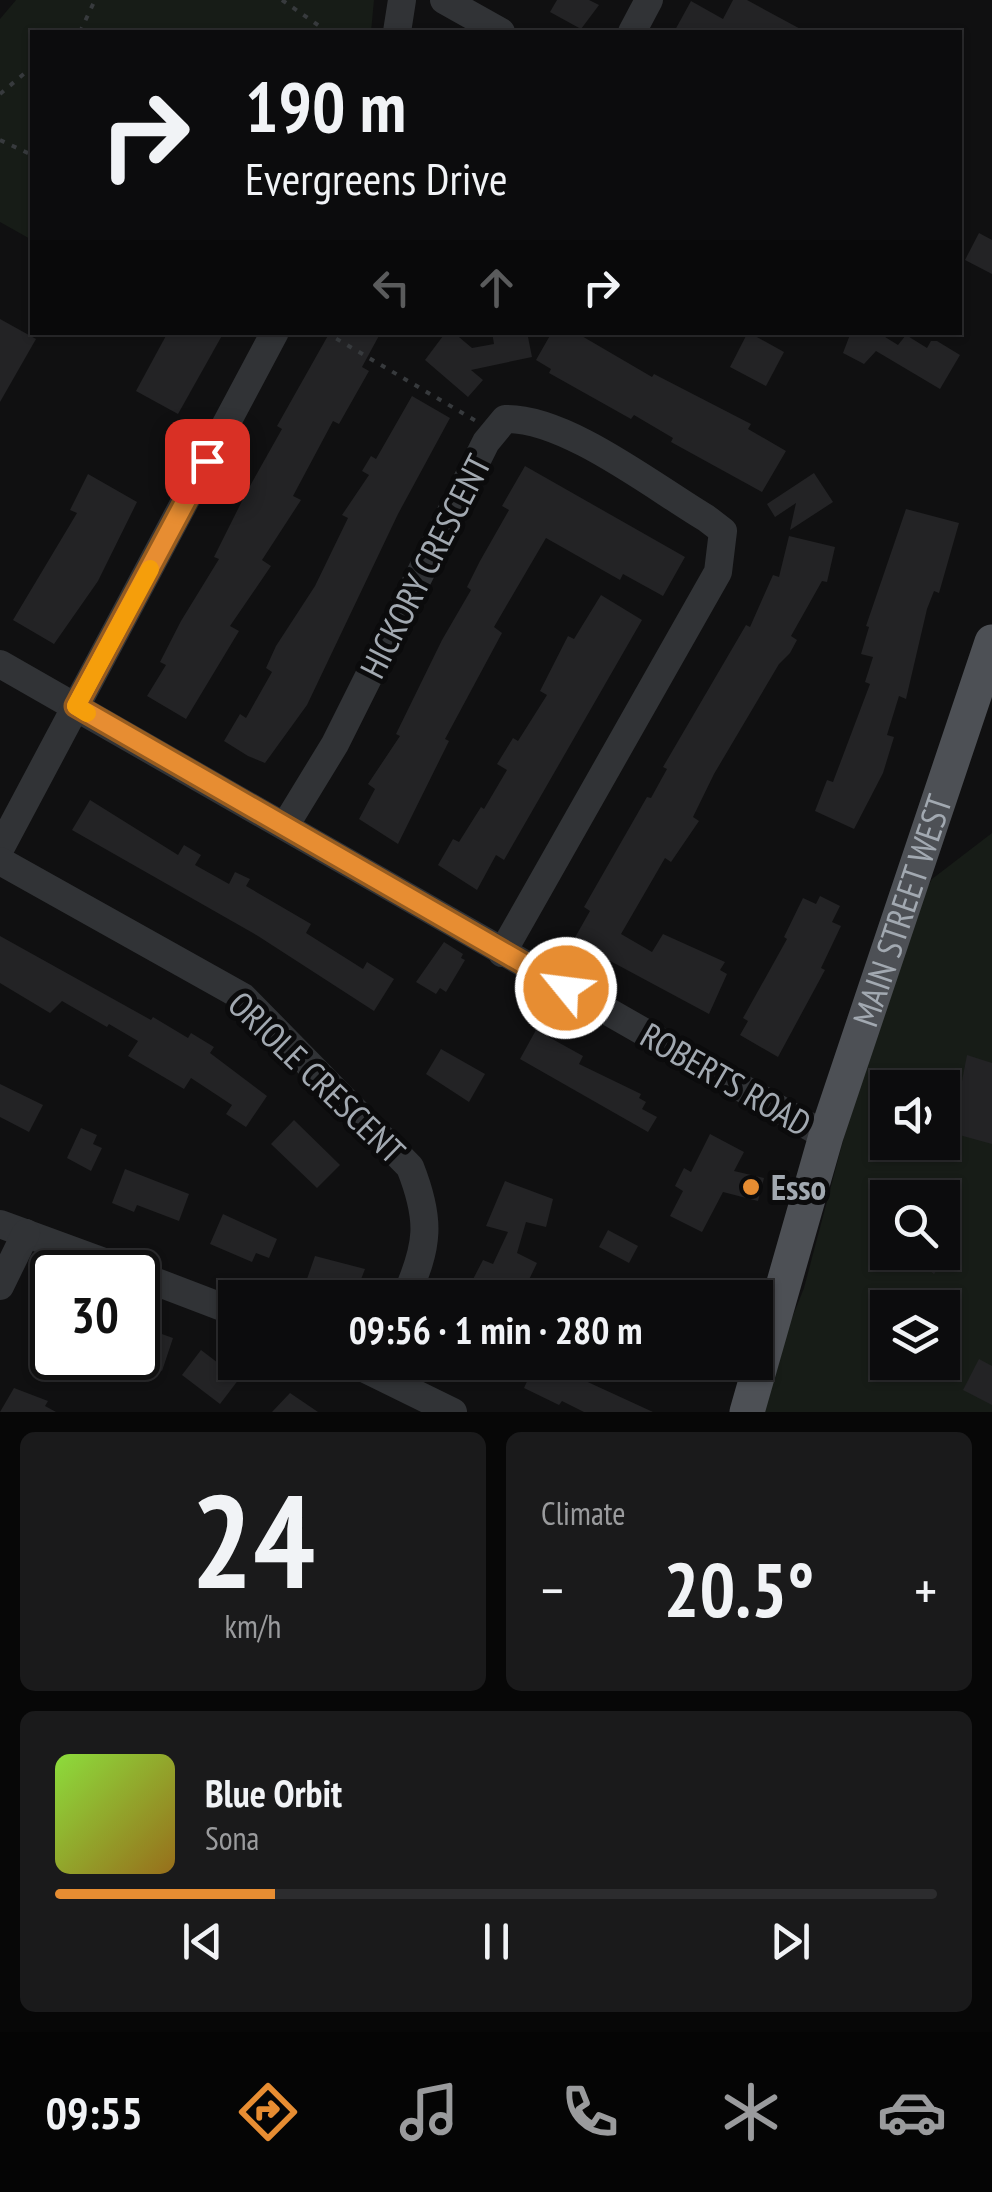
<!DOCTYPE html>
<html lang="en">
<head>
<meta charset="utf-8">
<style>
	:root { --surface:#0c0c0d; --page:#1a1a1b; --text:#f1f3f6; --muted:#9a9b9d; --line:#2c2c2e; --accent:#e78d32 }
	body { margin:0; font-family:"PT Sans Narrow",sans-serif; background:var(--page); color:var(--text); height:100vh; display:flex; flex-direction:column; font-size:38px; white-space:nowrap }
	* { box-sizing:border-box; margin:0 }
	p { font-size:32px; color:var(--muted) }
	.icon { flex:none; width:55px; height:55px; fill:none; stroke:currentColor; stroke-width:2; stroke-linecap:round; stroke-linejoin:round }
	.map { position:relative; height:1412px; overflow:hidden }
	.panel { display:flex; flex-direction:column; gap:20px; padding:20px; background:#070707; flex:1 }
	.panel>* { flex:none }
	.guide { position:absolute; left:30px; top:30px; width:932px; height:305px; border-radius:0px; box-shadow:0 2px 8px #0004,0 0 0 2px var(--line); background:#0c0c0d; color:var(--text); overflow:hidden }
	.fabs { position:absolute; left:870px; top:1070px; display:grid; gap:20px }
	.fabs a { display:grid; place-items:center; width:90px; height:90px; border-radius:0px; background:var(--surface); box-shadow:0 2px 8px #0004,0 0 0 2px var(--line); font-size:50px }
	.speed { position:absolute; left:30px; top:1250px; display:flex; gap:20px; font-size:50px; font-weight:700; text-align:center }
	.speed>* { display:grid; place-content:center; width:130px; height:130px; border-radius:50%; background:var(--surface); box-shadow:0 2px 8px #0004,0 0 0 2px var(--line); line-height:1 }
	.speed .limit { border:5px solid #111; border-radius:15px; background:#fff; color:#111 }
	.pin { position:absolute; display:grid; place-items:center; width:85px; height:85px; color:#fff; margin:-42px; border-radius:20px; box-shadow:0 5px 15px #0006 }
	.me { position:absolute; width:110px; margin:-55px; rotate:299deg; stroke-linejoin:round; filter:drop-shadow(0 0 8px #0008) }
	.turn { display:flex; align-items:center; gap:35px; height:210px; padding:0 50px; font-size:45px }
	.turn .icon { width:130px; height:130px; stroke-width:2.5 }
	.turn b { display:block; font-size:70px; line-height:85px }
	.lanes { display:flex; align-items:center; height:95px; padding:0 50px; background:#0003; justify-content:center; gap:50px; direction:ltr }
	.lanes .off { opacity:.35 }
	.big { font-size:75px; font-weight:600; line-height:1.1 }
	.panel .widget { flex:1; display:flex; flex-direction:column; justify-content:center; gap:15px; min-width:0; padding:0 35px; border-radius:15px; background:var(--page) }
	.panel .dial { align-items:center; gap:0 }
	.dial b { font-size:130px; line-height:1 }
	.song { display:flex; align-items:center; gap:30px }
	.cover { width:120px; height:120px; border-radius:15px; background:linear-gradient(135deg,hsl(90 70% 55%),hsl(40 70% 35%)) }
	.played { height:10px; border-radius:5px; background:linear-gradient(90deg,var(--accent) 25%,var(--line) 25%) }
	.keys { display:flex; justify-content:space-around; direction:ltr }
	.heat { display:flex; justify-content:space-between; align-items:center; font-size:55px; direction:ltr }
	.panel .tiles { flex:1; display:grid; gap:20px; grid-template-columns:1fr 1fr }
	.widget:last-child { grid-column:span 2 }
	.trip { position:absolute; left:218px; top:1280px; width:555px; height:100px; border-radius:0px; background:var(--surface); box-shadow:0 2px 8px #0004,0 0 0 2px var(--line); font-weight:600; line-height:100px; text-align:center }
	.dock { display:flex; height:160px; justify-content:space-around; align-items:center; background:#050505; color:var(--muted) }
	.dock .icon { width:70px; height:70px }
	.dock .current { color:var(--accent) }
	.dock b { font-size:45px; color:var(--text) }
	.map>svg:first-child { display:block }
	.green { fill:#171c17; fill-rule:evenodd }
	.building { fill:#232325 }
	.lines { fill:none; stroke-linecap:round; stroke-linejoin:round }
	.path { stroke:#373a3d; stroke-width:4; stroke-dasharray:5 8; stroke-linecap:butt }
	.minor { stroke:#313336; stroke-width:28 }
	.major { stroke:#4d5055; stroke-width:35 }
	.route-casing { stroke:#965c20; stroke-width:25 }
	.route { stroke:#e78d32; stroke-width:18 }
	.slow { stroke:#f59e0b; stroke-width:18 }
	.poi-dot { fill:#e78d32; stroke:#0b0b0c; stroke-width:4 }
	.labels { text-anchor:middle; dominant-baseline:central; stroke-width:10; stroke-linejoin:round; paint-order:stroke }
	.street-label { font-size:35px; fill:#a2a9b1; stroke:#0b0b0c }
	.poi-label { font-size:35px; font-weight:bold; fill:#a2a9b1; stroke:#0b0b0c; text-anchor:start }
</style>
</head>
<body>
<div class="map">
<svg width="992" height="1412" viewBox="0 0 992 1412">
	<rect width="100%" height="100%" fill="#101011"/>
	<g class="green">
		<path d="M 16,0 L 374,0 L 371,32 L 32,32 L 32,240 L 0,222 L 0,19 Z"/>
		<path d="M 992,833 L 992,1412 L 761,1412 L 774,1363 L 804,1288 L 892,956 L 932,879 ZM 888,1088 L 942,1088 L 942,1142 L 888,1142 ZM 888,1198 L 942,1198 L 942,1252 L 888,1252 ZM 888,1308 L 942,1308 L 942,1362 L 888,1362 Z"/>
	</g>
	<g class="building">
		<path d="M 557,0 L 589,0 L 599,5 L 581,29 L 550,12 Z"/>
		<path d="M 733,0 L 747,0 L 806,32 L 674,32 L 691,1 L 723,19 Z"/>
		<path d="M 979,233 L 992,240 L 992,274 L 965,260 Z"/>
		<path d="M 0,319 L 36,339 L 0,402 Z"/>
		<path d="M 168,332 L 224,332 L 178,414 L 136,391 Z"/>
		<path d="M 330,332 L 381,332 L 362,367 L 369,371 L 339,424 L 333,421 L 293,496 L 301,500 L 262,560 L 271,566 L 230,626 L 239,631 L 186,719 L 147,696 L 166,665 L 160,662 L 181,621 L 219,559 L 214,557 L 246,493 L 282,429 L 277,426 Z"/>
		<path d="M 446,332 L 453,332 L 472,348 L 494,344 L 492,332 L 527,332 L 532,357 L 471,370 L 483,380 L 468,397 L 425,360 Z"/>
		<path d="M 552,332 L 575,332 L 652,377 L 654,374 L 751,424 L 748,429 L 786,451 L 762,492 L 671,442 L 673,438 L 634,415 L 631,419 L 549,373 L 551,369 L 536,360 Z"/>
		<path d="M 748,332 L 784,352 L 766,386 L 730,367 Z"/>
		<path d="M 851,332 L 877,332 L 898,345 L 906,335 L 927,348 L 931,341 L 937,341 L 960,355 L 940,389 L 876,351 L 864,364 L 843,353 Z"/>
		<path d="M 412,396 L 450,418 L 398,514 L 307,705 L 265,763 L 248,756 L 224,741 L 240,714 L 246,718 L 272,672 L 266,668 L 276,646 L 315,586 L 348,518 L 342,515 L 369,475 L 362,471 L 371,456 L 376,459 Z"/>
		<path d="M 525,466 L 685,557 L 663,596 L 623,574 L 620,580 L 546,538 L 494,627 L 502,633 L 445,739 L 449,741 L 398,844 L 359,819 L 375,789 L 368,784 L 400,736 L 396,734 L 442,640 L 471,590 L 467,587 L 480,561 L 509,510 L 502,506 Z"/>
		<path d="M 814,473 L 833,502 L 790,530 L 796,503 L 775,517 L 767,504 Z"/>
		<path d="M 88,474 L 137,502 L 98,581 L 54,644 L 13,620 L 77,513 L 70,510 Z"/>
		<path d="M 906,509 L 959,523 L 939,593 L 934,591 L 927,609 L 906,699 L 899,696 L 887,735 L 894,737 L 883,773 L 854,829 L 815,811 L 827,780 L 833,782 L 870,684 L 865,682 L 873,657 L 861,654 L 869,627 L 866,626 Z"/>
		<path d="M 789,536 L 835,547 L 827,582 L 822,581 L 791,636 L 797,640 L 790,653 L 779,664 L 714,774 L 693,817 L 699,821 L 671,862 L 665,858 L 621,934 L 652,952 L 663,934 L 725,962 L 720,970 L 727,974 L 709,1014 L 573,941 L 590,911 L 584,907 L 647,797 L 651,798 L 667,769 L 663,767 L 746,625 L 750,627 L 773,575 L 779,577 Z"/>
		<path d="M 601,595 L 642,620 L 504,860 L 496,855 L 477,890 L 438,865 L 453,839 L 459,842 L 481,807 L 484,809 L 507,770 L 497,764 L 513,738 L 518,741 L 547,695 L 540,691 L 568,636 L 574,639 Z"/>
		<path d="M 90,800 L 178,855 L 184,845 L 201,855 L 195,865 L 229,884 L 235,872 L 250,879 L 246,886 L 311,924 L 306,933 L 363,969 L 367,962 L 394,979 L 374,1011 L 258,936 L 72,830 Z"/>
		<path d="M 820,896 L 840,906 L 832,922 L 841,926 L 821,968 L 825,970 L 778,1057 L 740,1035 L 748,1021 L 743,1018 L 787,939 L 784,937 L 803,898 L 816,904 Z"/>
		<path d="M 0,936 L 151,1020 L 153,1017 L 188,1038 L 191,1033 L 214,1047 L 210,1053 L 267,1096 L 246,1127 L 226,1114 L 232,1105 L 191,1078 L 184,1089 L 128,1056 L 138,1041 L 109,1024 L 107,1027 L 62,1001 L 50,1013 L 0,983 Z"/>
		<path d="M 444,942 L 463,954 L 461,958 L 465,960 L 446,992 L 440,988 L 436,994 L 416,982 Z"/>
		<path d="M 536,1030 L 583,1056 L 579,1064 L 641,1094 L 639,1098 L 646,1102 L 642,1109 L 657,1117 L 648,1132 L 520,1059 Z"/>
		<path d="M 441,1049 L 485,1074 L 469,1102 L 426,1074 Z"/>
		<path d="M 967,1055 L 992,1063 L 992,1144 L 952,1133 Z"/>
		<path d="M 0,1084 L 43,1105 L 29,1132 L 0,1117 Z"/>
		<path d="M 294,1120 L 340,1165 L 317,1188 L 271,1144 Z"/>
		<path d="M 81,1128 L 97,1135 L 93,1144 L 102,1148 L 91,1171 L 67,1158 Z"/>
		<path d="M 710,1134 L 744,1152 L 734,1171 L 764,1178 L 758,1201 L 723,1192 L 702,1232 L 670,1216 L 683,1191 L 675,1186 L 684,1168 L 691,1172 Z"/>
		<path d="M 125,1169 L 189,1194 L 179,1221 L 137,1205 L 134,1212 L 112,1203 Z"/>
		<path d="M 505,1181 L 553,1199 L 546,1227 L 526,1222 L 517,1253 L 537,1263 L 525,1288 L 516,1283 L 509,1298 L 495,1298 L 470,1285 L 483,1260 L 493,1264 L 508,1232 L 486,1226 Z"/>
		<path d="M 223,1214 L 277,1239 L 269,1258 L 256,1253 L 252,1262 L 210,1244 Z"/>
		<path d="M 608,1230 L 638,1246 L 629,1263 L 599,1247 Z"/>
		<path d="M 926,1252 L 950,1252 L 934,1274 L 919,1263 Z"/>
		<path d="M 315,1256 L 365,1269 L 360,1282 L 369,1285 L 364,1298 L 307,1279 Z"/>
		<path d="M 35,1308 L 52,1311 L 52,1340 L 31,1338 Z"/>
		<path d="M 145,1328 L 173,1338 L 162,1371 L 138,1362 L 138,1332 L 143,1334 Z"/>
		<path d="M 201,1350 L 239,1379 L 220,1404 L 182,1375 Z"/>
		<path d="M 979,1359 L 992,1366 L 992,1405 L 963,1390 Z"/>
		<path d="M 536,1362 L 555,1369 L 562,1362 L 582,1372 L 579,1378 L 653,1412 L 584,1412 L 562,1401 L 559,1405 L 524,1388 Z"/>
		<path d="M 14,1388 L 48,1401 L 45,1406 L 56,1412 L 0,1412 Z"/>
		<path d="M 290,1393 L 318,1412 L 272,1412 Z"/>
	</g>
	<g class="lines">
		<g class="path">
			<path d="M 282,0 L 328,32"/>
			<path d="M 80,32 L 95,0"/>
			<path d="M 0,94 L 32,67"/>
			<path d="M 0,140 L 32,155"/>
			<path d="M 325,332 L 476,421"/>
		</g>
		<g class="minor">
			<path d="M 444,0 L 501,32"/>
			<path d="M 397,32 L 402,0"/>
			<path d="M 632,32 L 649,0"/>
			<path d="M 0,664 L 826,1136"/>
			<path d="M 285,826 L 335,744 L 486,442 L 505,419 C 565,417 654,487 706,518 L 723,531 L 718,572 L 502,953"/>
			<path d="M 0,849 L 275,332"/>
			<path d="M 0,861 L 243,997 L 410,1167 C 431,1220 429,1245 405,1298"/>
			<path d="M 0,1224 L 131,1272"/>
			<path d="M 138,1275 L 235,1312"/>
			<path d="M 0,1286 L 26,1233"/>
			<path d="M 351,1362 L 453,1412"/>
		</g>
		<path class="major" id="s1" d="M 747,1412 L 826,1136 L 992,642"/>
	</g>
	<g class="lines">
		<defs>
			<path id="route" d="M 207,461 L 76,706 L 566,988"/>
		</defs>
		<use href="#route" class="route-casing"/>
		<use href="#route" class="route"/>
		<path class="slow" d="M 87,713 L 76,706 L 150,569"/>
	</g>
	<circle class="poi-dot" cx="751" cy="1187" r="10"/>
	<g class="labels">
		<g class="street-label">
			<text transform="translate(425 566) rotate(-63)">HICKORY CRESCENT</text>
			<text stroke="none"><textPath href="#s1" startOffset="525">MAIN STREET WEST</textPath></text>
			<text transform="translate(317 1077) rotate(44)">ORIOLE CRESCENT</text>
			<text transform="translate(726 1079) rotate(30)">ROBERTS ROAD</text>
		</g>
		<g class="poi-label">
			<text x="771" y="1187">Esso</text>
		</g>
	</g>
</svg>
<div class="fabs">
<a><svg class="icon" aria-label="sound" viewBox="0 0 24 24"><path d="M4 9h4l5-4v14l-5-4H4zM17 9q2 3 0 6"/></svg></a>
<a><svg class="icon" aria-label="search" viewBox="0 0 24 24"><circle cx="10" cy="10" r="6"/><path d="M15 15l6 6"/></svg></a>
<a><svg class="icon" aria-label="layers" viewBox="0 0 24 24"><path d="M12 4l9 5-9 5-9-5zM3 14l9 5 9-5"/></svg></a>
</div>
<div class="speed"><div class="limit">30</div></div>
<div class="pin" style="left:207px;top:461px;background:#d93025"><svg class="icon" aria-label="arrive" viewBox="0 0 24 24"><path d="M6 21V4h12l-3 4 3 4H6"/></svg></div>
<svg class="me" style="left:566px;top:988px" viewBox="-20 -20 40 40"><circle r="17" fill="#e78d32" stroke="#fff" stroke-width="3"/><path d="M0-11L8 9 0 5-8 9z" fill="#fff"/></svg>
<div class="trip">09:56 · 1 min · 280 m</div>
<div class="guide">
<div class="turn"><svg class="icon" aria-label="right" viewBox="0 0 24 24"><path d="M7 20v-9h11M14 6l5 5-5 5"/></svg><div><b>190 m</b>Evergreens Drive</div></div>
<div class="lanes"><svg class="icon off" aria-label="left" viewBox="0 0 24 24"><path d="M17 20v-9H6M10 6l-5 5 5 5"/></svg><svg class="icon off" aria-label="ahead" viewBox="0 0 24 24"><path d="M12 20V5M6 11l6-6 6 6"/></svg><svg class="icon" aria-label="right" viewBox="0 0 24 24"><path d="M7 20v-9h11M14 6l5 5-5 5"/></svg></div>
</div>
</div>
<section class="panel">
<div class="tiles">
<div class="widget dial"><b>24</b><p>km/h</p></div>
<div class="widget"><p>Climate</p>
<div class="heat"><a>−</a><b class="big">20.5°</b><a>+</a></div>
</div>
<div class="widget">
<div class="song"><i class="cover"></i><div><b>Blue Orbit</b><p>Sona</p></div></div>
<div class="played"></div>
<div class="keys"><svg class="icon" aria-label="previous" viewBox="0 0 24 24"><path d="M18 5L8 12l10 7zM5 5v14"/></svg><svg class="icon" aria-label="pause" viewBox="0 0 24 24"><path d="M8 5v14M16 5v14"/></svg><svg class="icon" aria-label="next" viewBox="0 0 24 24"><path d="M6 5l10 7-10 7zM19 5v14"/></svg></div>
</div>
</div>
</section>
<nav class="dock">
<b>09:55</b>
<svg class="icon current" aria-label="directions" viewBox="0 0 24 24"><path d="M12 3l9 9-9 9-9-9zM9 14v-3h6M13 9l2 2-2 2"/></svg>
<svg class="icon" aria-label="music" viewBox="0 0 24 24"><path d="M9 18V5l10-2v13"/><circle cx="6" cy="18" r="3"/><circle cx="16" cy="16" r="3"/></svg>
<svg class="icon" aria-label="phone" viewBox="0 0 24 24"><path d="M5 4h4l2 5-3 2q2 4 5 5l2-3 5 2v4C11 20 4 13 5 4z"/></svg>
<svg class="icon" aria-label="climate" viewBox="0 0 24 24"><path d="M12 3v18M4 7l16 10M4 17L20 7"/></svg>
<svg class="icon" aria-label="car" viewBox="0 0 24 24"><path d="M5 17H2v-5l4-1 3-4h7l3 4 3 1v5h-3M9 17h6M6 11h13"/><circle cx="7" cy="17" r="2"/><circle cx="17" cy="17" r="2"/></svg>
</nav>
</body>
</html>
